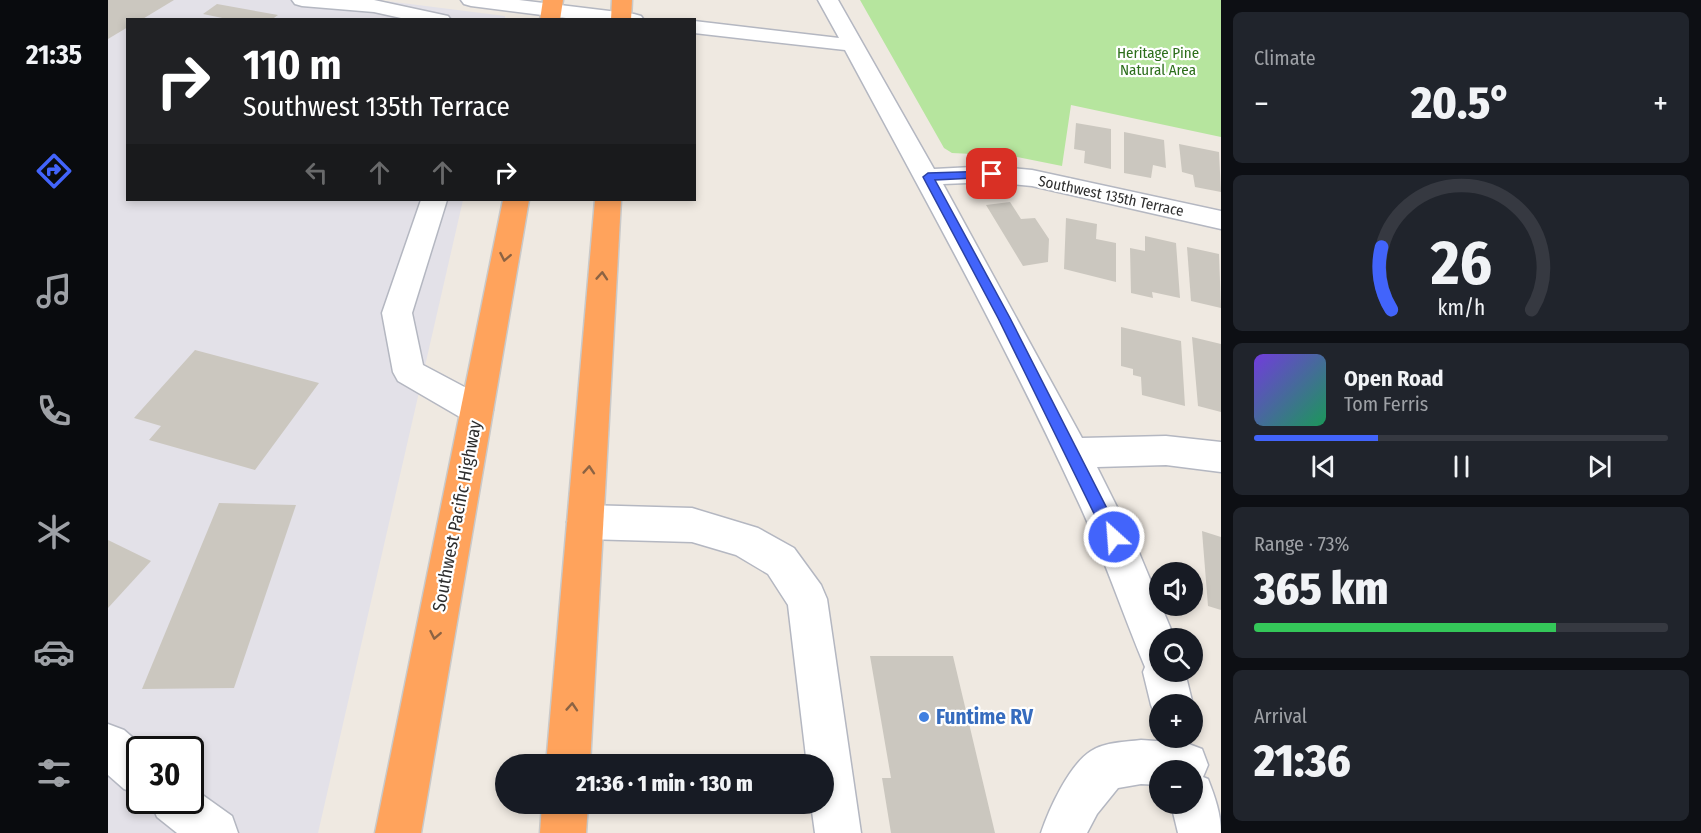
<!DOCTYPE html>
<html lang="en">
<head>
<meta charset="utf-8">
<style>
	:root { --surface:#171b24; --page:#20242c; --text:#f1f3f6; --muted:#9ea1a6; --line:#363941; --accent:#4264fb }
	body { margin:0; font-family:"Fira Sans Condensed",sans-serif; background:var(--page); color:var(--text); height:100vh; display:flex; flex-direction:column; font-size:22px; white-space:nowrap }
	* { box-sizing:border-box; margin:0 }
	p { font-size:20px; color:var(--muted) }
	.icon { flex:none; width:33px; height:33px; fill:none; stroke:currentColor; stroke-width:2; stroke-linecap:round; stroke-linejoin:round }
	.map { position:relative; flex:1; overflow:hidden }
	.side { display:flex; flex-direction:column; gap:12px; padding:12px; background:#0d0f14; width:480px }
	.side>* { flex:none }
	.guide { position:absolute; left:18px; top:18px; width:570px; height:183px; border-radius:0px; box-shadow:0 3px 9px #0003; background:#202124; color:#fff; overflow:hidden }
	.controls { position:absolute; left:1041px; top:562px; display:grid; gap:12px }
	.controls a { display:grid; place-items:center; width:54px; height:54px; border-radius:50%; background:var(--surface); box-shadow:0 3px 9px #0003; font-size:30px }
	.speed { position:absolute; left:18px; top:736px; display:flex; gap:12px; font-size:30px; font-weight:700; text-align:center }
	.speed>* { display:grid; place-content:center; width:78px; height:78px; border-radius:50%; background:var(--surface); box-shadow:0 3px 9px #0003; line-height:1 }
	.speed .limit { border:3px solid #111; border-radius:9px; background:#fff; color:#111 }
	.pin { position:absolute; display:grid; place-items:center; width:51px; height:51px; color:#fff; margin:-26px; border-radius:12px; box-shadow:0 3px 9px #0006 }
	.me { position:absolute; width:66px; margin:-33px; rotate:334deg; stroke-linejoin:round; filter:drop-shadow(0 0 4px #0008) }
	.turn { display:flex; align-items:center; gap:21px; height:126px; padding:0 18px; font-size:27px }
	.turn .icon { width:78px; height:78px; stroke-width:2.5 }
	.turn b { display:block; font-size:42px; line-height:51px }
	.lanes { display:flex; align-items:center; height:57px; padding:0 18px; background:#0003; justify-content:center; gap:30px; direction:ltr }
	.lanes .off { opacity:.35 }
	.big { font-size:45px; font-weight:800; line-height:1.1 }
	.side .card { flex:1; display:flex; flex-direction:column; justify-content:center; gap:9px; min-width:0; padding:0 21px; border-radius:9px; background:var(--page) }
	.side .dial { align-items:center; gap:0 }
	.dial svg { height:156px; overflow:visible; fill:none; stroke:var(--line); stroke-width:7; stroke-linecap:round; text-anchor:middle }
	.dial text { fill:var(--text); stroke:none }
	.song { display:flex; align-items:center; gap:18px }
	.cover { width:72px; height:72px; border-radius:9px; background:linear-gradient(135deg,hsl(260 70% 55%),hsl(150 70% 35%)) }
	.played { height:6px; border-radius:3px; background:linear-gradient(90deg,var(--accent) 30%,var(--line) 30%) }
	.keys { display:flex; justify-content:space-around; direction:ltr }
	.heat { display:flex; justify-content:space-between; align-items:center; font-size:33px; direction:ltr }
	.charge { height:9px; border-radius:4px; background:linear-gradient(90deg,#34c759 73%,var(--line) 0) }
	.trip { position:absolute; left:387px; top:754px; width:339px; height:60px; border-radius:30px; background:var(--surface); box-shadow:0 3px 9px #0003; font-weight:800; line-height:60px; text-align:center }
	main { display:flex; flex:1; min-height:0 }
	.tab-bar { display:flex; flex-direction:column; width:108px; justify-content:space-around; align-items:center; background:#090b0e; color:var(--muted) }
	.tab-bar .icon { width:42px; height:42px }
	.tab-bar .active { color:var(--accent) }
	.tab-bar b { font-size:27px; color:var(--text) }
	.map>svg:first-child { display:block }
	.industrial { fill:#e3e1e8; fill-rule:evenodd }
	.green { fill:#b6e59e }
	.building { fill:#cbc7bf }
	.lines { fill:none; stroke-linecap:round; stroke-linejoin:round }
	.minor-casing { stroke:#b4b7c1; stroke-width:3 }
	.highway-casing { stroke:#c9c9c9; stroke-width:3 }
	.minor { fill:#fff; fill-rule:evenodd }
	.highway { fill:#ffa35c; fill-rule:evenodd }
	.oneway { stroke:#8c6343 }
	.route { fill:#4264fb; stroke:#2b41a3; stroke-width:1.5 }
	.shop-dot { fill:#3f7fe0; stroke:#fff; stroke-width:2 }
	.labels { text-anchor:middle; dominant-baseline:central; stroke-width:4.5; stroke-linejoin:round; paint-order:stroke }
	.far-park-label { font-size:15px; fill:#2c6e1b; stroke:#fff }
	.far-street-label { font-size:15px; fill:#2e2e2e; stroke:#fff }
	.street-label { font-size:18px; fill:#2e2e2e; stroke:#fff }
	.near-shop-label { font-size:21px; font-weight:bold; fill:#366cbe; stroke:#fff; text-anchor:start }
</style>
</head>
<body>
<main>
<nav class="tab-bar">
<b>21:35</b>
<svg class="icon active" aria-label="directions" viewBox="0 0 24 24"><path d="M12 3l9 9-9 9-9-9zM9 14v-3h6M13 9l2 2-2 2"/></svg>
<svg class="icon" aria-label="music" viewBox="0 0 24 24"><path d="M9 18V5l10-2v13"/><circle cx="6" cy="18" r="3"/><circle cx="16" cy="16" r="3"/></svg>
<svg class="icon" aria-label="phone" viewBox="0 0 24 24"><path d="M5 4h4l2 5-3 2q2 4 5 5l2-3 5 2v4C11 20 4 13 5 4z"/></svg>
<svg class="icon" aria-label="climate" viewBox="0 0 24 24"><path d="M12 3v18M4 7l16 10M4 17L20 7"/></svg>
<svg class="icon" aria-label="car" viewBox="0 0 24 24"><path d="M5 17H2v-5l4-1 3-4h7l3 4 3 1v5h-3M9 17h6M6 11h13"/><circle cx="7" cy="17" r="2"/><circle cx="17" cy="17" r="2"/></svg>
<svg class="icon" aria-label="filters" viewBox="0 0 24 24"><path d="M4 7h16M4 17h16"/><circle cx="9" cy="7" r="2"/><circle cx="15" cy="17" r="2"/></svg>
</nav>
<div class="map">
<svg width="1113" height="833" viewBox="0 0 1113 833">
	<rect width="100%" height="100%" fill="#efe9e1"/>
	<path class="industrial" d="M 0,0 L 270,0 L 397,16 L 397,20 L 20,20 L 20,200 L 355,200 L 210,833 L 0,833 ZM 32,750 L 82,750 L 82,801 L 32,801 Z"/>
	<path class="green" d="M 752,0 L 1113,0 L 1113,137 L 963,105 L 954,166 L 904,156 L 844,153 L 836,148 Z"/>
	<g class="building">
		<path d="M 0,0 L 66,0 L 33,20 L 20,20 L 20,27 L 0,39 Z"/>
		<path d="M 109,4 L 170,15 L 163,20 L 124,20 L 95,14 Z"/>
		<path d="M 968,123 L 1003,129 L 1003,169 L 976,163 L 977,151 L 966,149 Z"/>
		<path d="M 1016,132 L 1056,140 L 1058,168 L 1045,165 L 1043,178 L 1016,173 Z"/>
		<path d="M 1071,144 L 1111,152 L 1113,192 L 1087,187 L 1085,175 L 1074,172 Z"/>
		<path d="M 902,202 L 913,219 L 927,218 L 941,239 L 940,262 L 915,266 L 878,205 Z"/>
		<path d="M 958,218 L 989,224 L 988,239 L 1008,243 L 1008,282 L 956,269 Z"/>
		<path d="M 1037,236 L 1068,243 L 1072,298 L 1044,292 L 1045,298 L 1023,293 L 1022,248 L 1037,251 Z"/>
		<path d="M 1079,247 L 1111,254 L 1113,308 L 1083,301 Z"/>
		<path d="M 1013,327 L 1073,341 L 1077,406 L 1034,395 L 1033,377 L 1025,375 L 1025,369 L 1013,366 Z"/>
		<path d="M 1084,337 L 1113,344 L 1113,412 L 1090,406 Z"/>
		<path d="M 87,350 L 211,383 L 147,470 L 41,440 L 53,426 L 26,418 Z"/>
		<path d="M 111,503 L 188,505 L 126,688 L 34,689 Z"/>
		<path d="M 1094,531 L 1113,537 L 1113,610 L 1100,606 Z"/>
		<path d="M 0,540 L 43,561 L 0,608 Z"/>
		<path d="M 762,656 L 845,656 L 887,833 L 783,833 L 774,778 L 783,778 Z"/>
	</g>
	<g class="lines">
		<defs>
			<g id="minor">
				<path d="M 184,0 L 266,0 L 340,16 L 343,20 L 302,20 L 266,12 L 194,6 L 187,4 Z"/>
				<path d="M 353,0 L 411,0 L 526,14 L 533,16 L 536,20 L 474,20 L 363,6 L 356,4 Z"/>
				<path d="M 710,0 L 730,0 L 826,169 L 884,166 L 924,170 L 1113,211 L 1113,229 L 924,186 L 884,182 L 835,184 L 974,438 L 1058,436 L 1113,442 L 1113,472 L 1058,465 L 989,467 L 1027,543 L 1067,639 L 1052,639 L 1052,672 L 1077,672 L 1085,705 L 1084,707 L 1084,705 L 1052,705 L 1052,721 L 1049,720 L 1043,705 L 1035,672 L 1037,667 C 1013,610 994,551 967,495 C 897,343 816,197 737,50 L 586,33 L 586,21 L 731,38 Z"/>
				<path d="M 313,200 L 339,200 L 304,313 L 315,365 L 381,400 L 385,410 L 381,420 L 369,424 L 357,420 L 290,381 L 285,372 L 274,313 Z"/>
				<path d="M 477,505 L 584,508 L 650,528 L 686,548 L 713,585 L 719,599 L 753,833 L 707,833 L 703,804 L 716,804 L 716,765 L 699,765 L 680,605 L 660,574 L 628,555 L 584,542 L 477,539 L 464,534 L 459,522 L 464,510 Z"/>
				<path d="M 0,724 L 16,730 L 39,750 L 32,750 L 32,795 L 16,789 L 0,775 Z"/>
				<path d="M 1033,740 L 1078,743 L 1094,749 L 1100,765 L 1095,777 L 1100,779 C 1107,797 1113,814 1113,833 L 1070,833 L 1063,804 L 1084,804 L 1084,771 L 1052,771 L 1052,785 L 1033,784 L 1010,788 L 989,814 L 979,833 L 933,833 C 941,809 961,765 983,751 C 997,742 1017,742 1033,740 Z"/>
				<path d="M 82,786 L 124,816 L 130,833 L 69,833 L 49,817 L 42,801 L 82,801 Z"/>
			</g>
			<g id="highway">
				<path d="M 435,0 L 455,0 L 452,20 L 432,20 Z"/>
				<path d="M 504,0 L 524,0 L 523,20 L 503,20 Z"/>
				<path d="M 395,200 L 421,200 L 313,833 L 267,833 Z"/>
				<path d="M 487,200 L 513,200 L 482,765 L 438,765 Z"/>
				<path d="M 434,804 L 480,804 L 478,833 L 432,833 Z"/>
			</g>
		</defs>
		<use href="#minor" class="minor-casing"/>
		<use href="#highway" class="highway-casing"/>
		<use href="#minor" class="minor"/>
		<use href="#highway" class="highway"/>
	</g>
	<defs><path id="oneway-chevron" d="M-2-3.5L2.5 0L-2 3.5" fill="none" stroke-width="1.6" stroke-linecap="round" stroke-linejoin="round" transform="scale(1.5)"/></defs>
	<g class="oneway">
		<use href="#oneway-chevron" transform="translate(397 257) rotate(101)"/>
		<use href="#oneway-chevron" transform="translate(494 276) rotate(-86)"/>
		<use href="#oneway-chevron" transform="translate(481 470) rotate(-86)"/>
		<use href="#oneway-chevron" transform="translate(327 635) rotate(101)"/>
		<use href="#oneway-chevron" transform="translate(464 707) rotate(-86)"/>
	</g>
	<path class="route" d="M 884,171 L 887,172 L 887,177 L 827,180 L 902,318 L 1011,532 L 1014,537 L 1011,542 L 1006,544 L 1000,542 L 890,318 L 815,177 L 820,173 Z"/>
	<circle class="shop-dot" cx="816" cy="717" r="6"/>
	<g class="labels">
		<g class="far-park-label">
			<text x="1050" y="53">Heritage Pine<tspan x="1050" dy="17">Natural Area</tspan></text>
		</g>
		<g class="far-street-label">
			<text transform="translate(1003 196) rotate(12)">Southwest 135th Terrace</text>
		</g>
		<g class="street-label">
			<text transform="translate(349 516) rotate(-79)">Southwest Pacific Highway</text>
		</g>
		<g class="near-shop-label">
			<text x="828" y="717">Funtime RV</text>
		</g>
	</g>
</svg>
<div class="controls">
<a><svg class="icon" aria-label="sound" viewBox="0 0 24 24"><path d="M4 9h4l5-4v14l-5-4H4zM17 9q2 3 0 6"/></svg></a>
<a><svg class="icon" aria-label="search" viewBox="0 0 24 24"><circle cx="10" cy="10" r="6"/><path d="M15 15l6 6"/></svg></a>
<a>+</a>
<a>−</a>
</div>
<div class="speed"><div class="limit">30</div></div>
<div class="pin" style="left:884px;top:174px;background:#d93025"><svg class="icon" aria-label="arrive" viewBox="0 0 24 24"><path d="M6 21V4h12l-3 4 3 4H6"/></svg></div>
<svg class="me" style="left:1006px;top:537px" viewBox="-20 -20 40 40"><circle r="17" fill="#4264fb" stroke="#fff" stroke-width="3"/><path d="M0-11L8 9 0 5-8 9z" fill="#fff"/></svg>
<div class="trip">21:36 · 1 min · 130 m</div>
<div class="guide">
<div class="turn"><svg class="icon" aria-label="right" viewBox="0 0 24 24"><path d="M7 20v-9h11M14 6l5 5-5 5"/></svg><div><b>110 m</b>Southwest 135th Terrace</div></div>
<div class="lanes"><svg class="icon off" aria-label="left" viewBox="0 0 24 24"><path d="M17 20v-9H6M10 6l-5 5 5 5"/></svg><svg class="icon off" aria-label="ahead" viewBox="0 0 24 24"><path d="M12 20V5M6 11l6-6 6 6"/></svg><svg class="icon off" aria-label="ahead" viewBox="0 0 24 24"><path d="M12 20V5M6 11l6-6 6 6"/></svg><svg class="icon" aria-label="right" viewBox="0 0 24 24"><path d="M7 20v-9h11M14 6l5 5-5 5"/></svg></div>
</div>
</div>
<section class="side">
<div class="card"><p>Climate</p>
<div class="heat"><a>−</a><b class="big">20.5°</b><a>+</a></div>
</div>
<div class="card dial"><svg viewBox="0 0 100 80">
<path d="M14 69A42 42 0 1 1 86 69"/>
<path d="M14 69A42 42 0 0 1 9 37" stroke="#4264fb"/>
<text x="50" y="56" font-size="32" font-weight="700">26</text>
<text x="50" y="72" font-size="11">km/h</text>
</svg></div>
<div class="card">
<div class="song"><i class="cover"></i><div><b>Open Road</b><p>Tom Ferris</p></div></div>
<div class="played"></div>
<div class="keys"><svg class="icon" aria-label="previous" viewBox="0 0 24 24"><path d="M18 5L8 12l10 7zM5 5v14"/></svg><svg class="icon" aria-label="pause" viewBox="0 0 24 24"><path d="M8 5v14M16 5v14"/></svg><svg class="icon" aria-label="next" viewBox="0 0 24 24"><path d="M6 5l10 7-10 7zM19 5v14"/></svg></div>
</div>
<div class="card"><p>Range · 73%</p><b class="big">365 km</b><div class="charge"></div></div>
<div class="card"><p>Arrival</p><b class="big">21:36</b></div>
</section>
</main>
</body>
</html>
